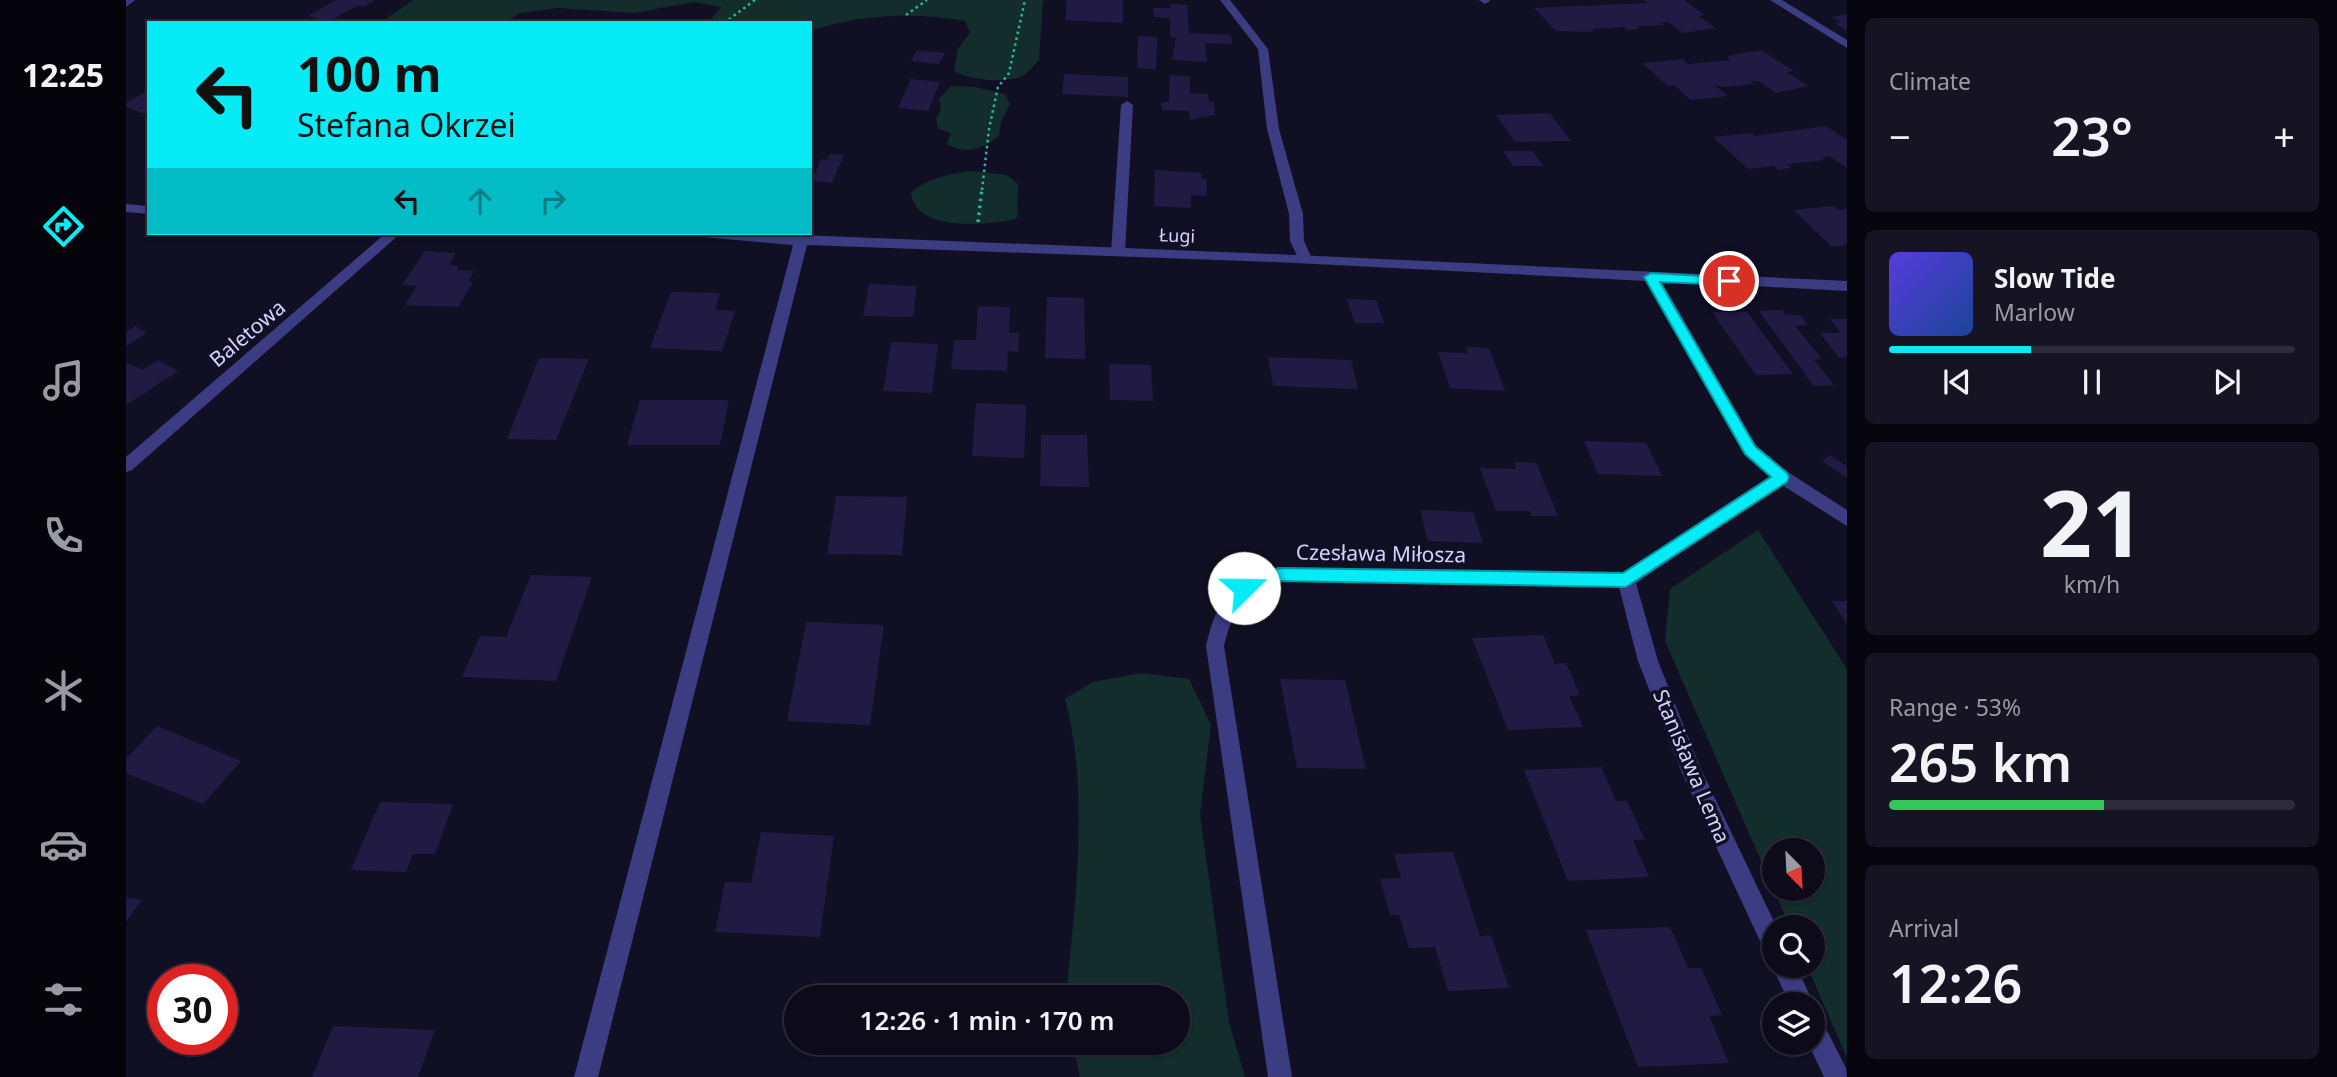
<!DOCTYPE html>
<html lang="en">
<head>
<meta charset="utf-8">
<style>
	:root { --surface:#0d0b1a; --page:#161423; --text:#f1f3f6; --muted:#9a9ba2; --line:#2d2b39; --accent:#05ecf7 }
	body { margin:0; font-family:"Noto Sans",sans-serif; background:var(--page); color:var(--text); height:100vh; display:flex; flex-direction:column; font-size:26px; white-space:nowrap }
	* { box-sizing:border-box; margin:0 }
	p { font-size:23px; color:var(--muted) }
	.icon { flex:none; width:38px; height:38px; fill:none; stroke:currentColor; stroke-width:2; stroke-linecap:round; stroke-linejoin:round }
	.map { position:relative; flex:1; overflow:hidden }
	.details { display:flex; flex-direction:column; gap:18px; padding:18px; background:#07060e; width:490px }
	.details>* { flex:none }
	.guide { position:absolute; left:21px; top:21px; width:665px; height:214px; border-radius:0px; box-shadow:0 2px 5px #0004,0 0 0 2px var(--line); background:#05ecf7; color:#111; overflow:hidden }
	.needle { width:46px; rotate:156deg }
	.buttons { position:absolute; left:1636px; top:838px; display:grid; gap:14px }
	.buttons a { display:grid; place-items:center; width:63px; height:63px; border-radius:50%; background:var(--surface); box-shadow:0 2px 5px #0004,0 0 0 2px var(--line); font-size:35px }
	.speed { position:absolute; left:21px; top:964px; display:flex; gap:14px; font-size:35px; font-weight:700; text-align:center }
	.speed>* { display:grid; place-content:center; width:91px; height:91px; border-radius:50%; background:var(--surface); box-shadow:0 2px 5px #0004,0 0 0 2px var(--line); line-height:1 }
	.speed .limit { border:10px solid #d22; background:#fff; color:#111 }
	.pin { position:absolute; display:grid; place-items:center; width:60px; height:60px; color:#fff; margin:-30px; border:4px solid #fff; border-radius:50%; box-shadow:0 2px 7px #0007 }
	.me { position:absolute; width:77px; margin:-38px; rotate:68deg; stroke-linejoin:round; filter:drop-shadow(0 0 5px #0008) }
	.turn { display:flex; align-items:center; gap:24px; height:147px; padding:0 35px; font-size:32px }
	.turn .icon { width:91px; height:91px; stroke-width:2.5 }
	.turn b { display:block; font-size:49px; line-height:60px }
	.lanes { display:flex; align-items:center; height:66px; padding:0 35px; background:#0003; justify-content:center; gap:35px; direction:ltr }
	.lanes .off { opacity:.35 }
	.big { font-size:52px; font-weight:600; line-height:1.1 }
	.details .tile { flex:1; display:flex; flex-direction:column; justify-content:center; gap:10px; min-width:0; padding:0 24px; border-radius:10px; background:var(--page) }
	.details .dial { align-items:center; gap:0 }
	.dial b { font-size:91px; line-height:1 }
	.song { display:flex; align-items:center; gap:21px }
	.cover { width:84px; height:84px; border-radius:10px; background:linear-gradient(135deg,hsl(250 70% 55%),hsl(220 70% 35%)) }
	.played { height:7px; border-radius:4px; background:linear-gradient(90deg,var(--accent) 35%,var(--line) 35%) }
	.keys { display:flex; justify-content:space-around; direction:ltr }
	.heat { display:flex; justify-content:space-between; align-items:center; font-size:38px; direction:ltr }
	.charge { height:10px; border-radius:5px; background:linear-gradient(90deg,#34c759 53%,var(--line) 0) }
	.trip { position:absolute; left:658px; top:985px; width:406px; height:70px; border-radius:35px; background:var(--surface); box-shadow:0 2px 5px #0004,0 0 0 2px var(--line); font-weight:600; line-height:70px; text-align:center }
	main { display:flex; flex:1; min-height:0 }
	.menu { display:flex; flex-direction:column; width:126px; justify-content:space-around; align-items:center; background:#05040a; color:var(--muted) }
	.menu .icon { width:49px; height:49px }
	.menu .current { color:var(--accent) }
	.menu b { font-size:32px; color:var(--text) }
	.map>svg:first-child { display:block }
	.green { fill:#122d2b; fill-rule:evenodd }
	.building { fill:#211b44 }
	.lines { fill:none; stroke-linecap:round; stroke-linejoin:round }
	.path-far1 { stroke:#31b3a4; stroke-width:2.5; stroke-dasharray:2.5 3.5; stroke-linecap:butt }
	.path { stroke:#31b3a4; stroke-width:3.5; stroke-dasharray:2.5 4.5; stroke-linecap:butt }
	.lane { fill:#3b3c81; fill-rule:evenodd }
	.street { fill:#3b3c81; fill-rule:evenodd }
	.route { fill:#05ecf7; stroke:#0399a1; stroke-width:2 }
	.labels { text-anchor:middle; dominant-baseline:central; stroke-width:7; stroke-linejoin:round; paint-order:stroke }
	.far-street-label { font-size:18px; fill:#d5d2fe; stroke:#110f23 }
	.street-label { font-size:21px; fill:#d5d2fe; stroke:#110f23 }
</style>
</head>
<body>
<main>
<nav class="menu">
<b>12:25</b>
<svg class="icon current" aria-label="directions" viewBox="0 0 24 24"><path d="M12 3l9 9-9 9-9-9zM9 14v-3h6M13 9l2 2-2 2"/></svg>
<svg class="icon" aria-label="music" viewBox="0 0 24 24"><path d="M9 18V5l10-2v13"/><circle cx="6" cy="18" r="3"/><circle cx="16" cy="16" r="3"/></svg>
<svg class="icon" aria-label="phone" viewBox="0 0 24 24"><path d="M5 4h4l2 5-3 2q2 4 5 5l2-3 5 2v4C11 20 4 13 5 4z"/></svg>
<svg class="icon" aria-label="climate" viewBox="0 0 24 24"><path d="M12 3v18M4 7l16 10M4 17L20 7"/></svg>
<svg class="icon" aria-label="car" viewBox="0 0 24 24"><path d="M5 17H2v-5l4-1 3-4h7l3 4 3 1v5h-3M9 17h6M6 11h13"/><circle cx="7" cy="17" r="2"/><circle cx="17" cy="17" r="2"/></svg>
<svg class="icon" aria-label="filters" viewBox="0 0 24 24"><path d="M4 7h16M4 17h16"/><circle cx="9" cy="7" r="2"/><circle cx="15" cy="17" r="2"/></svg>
</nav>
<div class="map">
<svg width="1721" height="1077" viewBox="0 0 1721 1077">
	<rect width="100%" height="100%" fill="#110f23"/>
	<g class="green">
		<path d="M 287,0 L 917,0 L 913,60 C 908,65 902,73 896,76 C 880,84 842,80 828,71 L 832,49 L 844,32 L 839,21 C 786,12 735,14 684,31 L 684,23 L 582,23 L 595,7 L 568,2 L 508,13 L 432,8 L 394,13 L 378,23 L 254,23 Z"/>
		<path d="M 825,86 L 849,87 L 879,94 L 884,104 L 875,122 L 873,136 C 853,150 844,155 821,144 L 825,133 L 812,129 L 810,118 L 815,110 L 813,99 Z"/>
		<path d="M 847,171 L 881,175 L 893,185 C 889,197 894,207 890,219 C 861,225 789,233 785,192 C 803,178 825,173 847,171 Z"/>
		<path d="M 1632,530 L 1721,669 L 1721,1058 L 1681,966 L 1687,966 L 1687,928 L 1664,927 L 1539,641 L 1544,589 ZM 1687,850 L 1687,889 L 1648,889 L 1648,850 Z"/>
		<path d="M 1016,673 L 1063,679 L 1085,725 L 1074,815 L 1103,1022 L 1119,1077 L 954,1077 L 947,1043 L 1052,1043 L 1052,998 L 940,997 C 949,902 964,793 939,699 L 967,682 Z"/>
	</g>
	<g class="building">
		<path d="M 210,0 L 249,0 L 238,7 L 232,5 L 202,22 L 182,16 Z"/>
		<path d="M 941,0 L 997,0 L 997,23 L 939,20 Z"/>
		<path d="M 1518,0 L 1558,0 L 1579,15 L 1573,16 L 1590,28 L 1557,33 L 1542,22 L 1536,23 L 1539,25 L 1511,26 L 1513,29 L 1501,30 L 1498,27 L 1465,29 L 1468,32 L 1430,31 L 1408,8 L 1522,3 Z"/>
		<path d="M 1045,4 L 1061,5 L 1063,33 L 1105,35 L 1106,44 L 1079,43 L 1081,62 L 1046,60 L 1050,38 L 1044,37 L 1044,18 L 1028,17 L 1027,8 L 1044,8 Z"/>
		<path d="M 1721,14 L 1721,31 L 1708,23 L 1714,22 L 1706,17 Z"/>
		<path d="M 1012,36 L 1031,37 L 1030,69 L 1011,68 Z"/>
		<path d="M 791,50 L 819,53 L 813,64 L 785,61 Z"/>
		<path d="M 1635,50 L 1668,71 L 1661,72 L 1682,86 L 1650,93 L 1632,81 L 1624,81 L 1627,84 L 1598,87 L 1588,85 L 1602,96 L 1565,100 L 1548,85 L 1542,86 L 1516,63 L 1557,59 L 1562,64 L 1605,60 L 1601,56 Z"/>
		<path d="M 938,74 L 1002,77 L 1002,97 L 936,94 Z"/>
		<path d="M 1044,75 L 1064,76 L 1064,93 L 1082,94 L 1083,102 L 1088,102 L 1089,115 L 1064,120 L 1063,111 L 1036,110 L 1035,102 L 1043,102 Z"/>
		<path d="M 785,79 L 814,82 L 802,111 L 772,108 Z"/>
		<path d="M 23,90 L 23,112 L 19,114 L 0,107 L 0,103 Z"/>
		<path d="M 1424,113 L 1445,141 L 1389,142 L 1370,115 Z"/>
		<path d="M 1700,126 L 1721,140 L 1721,168 L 1703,156 L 1696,158 L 1699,160 L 1661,164 L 1665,168 L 1652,170 L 1648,166 L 1622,169 L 1587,137 L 1625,133 L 1629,136 Z"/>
		<path d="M 1377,151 L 1407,151 L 1417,166 L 1387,166 Z"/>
		<path d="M 704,154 L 718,155 L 706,183 L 686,181 L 695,159 L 701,160 Z"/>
		<path d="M 1029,170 L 1075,173 L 1076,179 L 1080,179 L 1081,196 L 1065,195 L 1065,208 L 1028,206 Z"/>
		<path d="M 1707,206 L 1713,210 L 1721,209 L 1721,245 L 1706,247 L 1668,210 Z"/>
		<path d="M 299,251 L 330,253 L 323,265 L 333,266 L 331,270 L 348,271 L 342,282 L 347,282 L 332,307 L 279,305 L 291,286 L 276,285 Z"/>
		<path d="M 743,284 L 791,286 L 787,317 L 737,316 Z"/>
		<path d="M 545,292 L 594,293 L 589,310 L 609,311 L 596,351 L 524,348 Z"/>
		<path d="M 921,297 L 958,298 L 959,359 L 919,358 Z"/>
		<path d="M 1221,299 L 1250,300 L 1258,323 L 1229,323 Z"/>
		<path d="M 852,306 L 884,307 L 883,333 L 893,333 L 892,352 L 882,351 L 881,371 L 825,369 L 828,340 L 850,340 Z"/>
		<path d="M 1656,310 L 1660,315 L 1674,315 L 1682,325 L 1669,326 L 1696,359 L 1688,360 L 1708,385 L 1688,386 L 1633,311 Z"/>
		<path d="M 1586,312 L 1621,312 L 1667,374 L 1630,375 Z"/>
		<path d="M 1704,319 L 1721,319 L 1721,357 L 1713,358 L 1694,333 L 1715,333 Z"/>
		<path d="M 9,326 L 21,333 L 0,346 L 0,332 Z"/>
		<path d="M 765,342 L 812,344 L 806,393 L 757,391 Z"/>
		<path d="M 1340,347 L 1363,348 L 1379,391 L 1324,388 L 1312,352 L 1342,353 Z"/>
		<path d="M 1142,357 L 1225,360 L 1232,389 L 1147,386 Z"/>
		<path d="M 413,358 L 463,359 L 430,440 L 381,439 Z"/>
		<path d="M 32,360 L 52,371 L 0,405 L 0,362 L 16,370 Z"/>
		<path d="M 983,364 L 1025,365 L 1027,401 L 984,400 Z"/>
		<path d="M 514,400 L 603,400 L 594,445 L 501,445 Z"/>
		<path d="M 850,403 L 900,405 L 898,458 L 846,456 Z"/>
		<path d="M 915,435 L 961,435 L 963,487 L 914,486 Z"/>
		<path d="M 1458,441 L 1520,443 L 1536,476 L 1472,474 Z"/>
		<path d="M 1704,455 L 1721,466 L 1721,478 L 1696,461 Z"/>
		<path d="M 1388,462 L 1410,463 L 1432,516 L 1405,516 L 1404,511 L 1370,511 L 1354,468 L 1390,469 Z"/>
		<path d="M 710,496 L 781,497 L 776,555 L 701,554 Z"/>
		<path d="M 1294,510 L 1347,512 L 1357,543 L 1302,541 Z"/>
		<path d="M 405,575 L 466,577 L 430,681 L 336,677 L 354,636 L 380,637 Z"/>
		<path d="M 1706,601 L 1721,601 L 1721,624 Z"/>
		<path d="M 680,622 L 758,625 L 744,725 L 661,721 Z"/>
		<path d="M 1417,635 L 1429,664 L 1440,663 L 1454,695 L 1443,696 L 1457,727 L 1382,730 L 1346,638 Z"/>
		<path d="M 1154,679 L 1219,680 L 1240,769 L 1171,768 Z"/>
		<path d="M 31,726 L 115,761 L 77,804 L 0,773 L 0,759 Z"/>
		<path d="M 1475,767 L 1490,801 L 1501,801 L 1519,840 L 1507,840 L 1523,877 L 1442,881 L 1398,770 Z"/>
		<path d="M 254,802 L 327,804 L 309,854 L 287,854 L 280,872 L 225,870 Z"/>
		<path d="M 635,832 L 708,836 L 694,937 L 589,932 L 599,882 L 625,883 Z"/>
		<path d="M 1327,852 L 1354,936 L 1365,935 L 1383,988 L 1322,991 L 1309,947 L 1283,948 L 1273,915 L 1264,915 L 1254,879 L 1275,878 L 1268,854 Z"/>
		<path d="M 0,897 L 15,900 L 0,922 Z"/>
		<path d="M 1544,927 L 1562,968 L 1575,968 L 1596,1015 L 1583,1016 L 1603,1063 L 1512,1067 L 1460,930 Z"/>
		<path d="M 207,1026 L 309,1030 L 292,1077 L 186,1077 Z"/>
	</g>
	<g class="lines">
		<g class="path-far1">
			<path d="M 780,15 L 801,0"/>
			<path d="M 598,23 L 629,0"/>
			<path d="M 856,190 L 863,129 L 872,87 L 883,73 L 899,0"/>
		</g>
		<path class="path" d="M 852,222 L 856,188"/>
		<g class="lane">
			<path d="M 1094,0 L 1104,0 L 1142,49 L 1153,129 L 1177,214 L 1178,241 L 1186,259 L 1184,262 L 1174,262 L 1164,241 L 1163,214 L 1141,129 L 1132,49 Z"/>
			<path d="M 1001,101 L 1007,105 L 999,252 L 992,256 L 985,252 L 995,105 Z"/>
		</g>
		<g class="street">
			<path d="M 0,0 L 9,0 L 0,7 Z"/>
			<path d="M 1353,0 L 1363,0 L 1364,1 L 1359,4 Z"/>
			<path d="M 1644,0 L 1656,0 L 1721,40 L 1721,48 Z"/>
			<path d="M 0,204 L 23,206 L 23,214 L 0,212 Z"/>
			<path d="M 260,233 L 275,233 L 6,470 L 0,472 L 0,457 Z"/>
			<path d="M 570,233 L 625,233 L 1149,254 L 1721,281 L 1721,291 L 1535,281 L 1630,446 L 1662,472 L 1721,510 L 1721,526 L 1656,485 L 1510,583 L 1532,661 L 1574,767 L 1651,928 L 1648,928 L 1648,957 L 1640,954 L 1555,771 L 1512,661 L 1493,587 L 1153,581 C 1116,597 1108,607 1098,646 L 1166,1077 L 1142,1077 L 1080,646 C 1091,598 1105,583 1152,567 L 1497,572 L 1644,476 L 1618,454 L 1520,281 L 1149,262 L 681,245 L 472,1077 L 448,1077 L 667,245 L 577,237 Z"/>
			<path d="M 1648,961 L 1648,966 L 1670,966 L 1688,1004 L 1687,1006 L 1664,1004 L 1646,966 Z"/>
			<path d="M 1687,1015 L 1695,1019 L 1720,1068 L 1721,1077 L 1698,1077 L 1682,1043 L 1687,1043 Z"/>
		</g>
	</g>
	<path class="route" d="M 1525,273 L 1608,278 L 1608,284 L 1603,285 L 1534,282 L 1629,446 L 1661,473 L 1663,477 L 1661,482 L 1500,587 L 1153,581 L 1118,595 L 1112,593 L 1109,588 L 1112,583 L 1152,568 L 1497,573 L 1645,477 L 1619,454 L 1518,277 Z"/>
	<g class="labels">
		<g class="far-street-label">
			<text transform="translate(1051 235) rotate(2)">Ługi</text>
		</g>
		<g class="street-label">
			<text transform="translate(121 333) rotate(-40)">Baletowa</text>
			<text transform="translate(1255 553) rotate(1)">Czesława Miłosza</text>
			<text transform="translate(1566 766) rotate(67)">Stanisława Lema</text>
		</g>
	</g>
</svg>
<div class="buttons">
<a><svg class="needle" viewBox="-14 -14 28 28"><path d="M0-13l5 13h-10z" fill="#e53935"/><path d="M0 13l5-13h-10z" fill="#9a9ba2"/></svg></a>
<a><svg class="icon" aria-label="search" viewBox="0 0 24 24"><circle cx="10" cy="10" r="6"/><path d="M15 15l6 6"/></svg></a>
<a><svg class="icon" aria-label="layers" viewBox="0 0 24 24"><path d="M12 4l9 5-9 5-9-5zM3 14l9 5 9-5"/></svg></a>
</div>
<div class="speed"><div class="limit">30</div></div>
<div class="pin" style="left:1603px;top:281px;background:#d93025"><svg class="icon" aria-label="arrive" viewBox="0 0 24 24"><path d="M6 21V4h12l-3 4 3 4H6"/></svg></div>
<svg class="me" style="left:1118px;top:588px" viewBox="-20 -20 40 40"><circle r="19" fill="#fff"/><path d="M0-13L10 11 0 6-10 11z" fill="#05ecf7"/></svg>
<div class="trip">12:26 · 1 min · 170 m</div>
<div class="guide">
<div class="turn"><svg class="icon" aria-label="left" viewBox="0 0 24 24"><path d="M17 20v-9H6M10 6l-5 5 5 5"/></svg><div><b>100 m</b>Stefana Okrzei</div></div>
<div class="lanes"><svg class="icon" aria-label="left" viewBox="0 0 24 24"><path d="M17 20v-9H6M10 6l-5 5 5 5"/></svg><svg class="icon off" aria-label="ahead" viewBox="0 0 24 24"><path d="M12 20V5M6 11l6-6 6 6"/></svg><svg class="icon off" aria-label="right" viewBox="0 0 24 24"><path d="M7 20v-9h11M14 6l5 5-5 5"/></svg></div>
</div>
</div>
<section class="details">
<div class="tile"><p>Climate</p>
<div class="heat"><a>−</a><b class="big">23°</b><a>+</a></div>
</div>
<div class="tile">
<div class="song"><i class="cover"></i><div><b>Slow Tide</b><p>Marlow</p></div></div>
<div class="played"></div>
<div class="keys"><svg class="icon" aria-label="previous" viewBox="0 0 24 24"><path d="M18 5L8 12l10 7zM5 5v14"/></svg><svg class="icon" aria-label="pause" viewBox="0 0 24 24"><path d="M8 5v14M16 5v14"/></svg><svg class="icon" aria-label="next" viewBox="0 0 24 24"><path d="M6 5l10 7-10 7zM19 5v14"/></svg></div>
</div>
<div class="tile dial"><b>21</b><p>km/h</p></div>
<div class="tile"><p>Range · 53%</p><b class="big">265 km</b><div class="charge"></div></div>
<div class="tile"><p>Arrival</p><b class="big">12:26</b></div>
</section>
</main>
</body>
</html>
